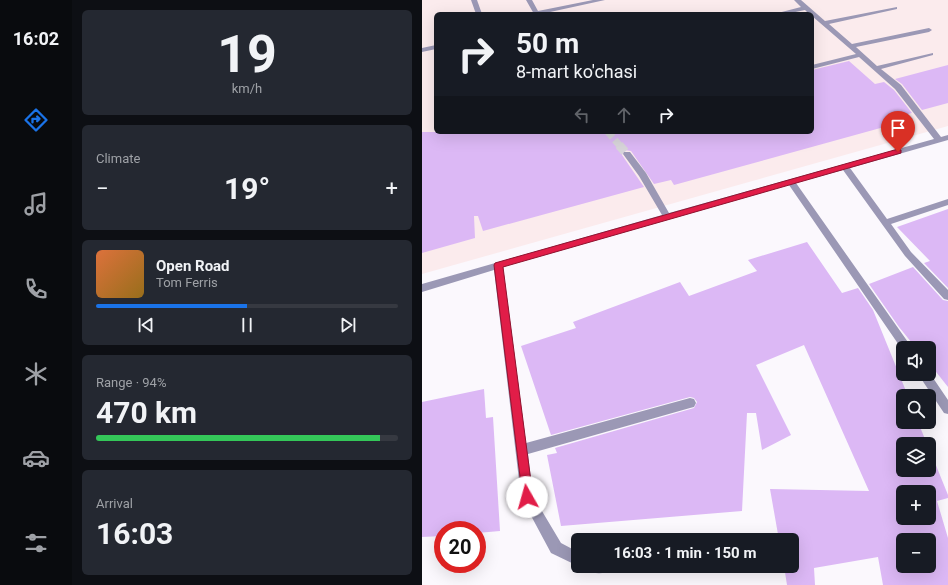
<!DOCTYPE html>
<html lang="en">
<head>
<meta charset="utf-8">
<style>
	:root { --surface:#171b24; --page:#242831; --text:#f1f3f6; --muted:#9ea1a6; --line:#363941; --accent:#1a73e8 }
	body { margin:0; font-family:Roboto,sans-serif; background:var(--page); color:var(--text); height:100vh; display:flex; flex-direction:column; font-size:15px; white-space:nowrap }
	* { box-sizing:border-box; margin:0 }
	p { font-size:13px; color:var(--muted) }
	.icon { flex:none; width:22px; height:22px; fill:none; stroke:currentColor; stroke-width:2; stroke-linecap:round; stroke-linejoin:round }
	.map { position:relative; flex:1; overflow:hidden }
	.side { display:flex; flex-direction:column; gap:10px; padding:10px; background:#0d0f14; width:350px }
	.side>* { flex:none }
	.hud { position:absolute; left:12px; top:12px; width:380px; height:122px; border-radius:6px; box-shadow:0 4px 16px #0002; background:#171b24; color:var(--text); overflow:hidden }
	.controls { position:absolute; left:474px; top:341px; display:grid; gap:8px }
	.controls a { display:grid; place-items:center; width:40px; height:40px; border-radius:6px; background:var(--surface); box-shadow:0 4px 16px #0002; font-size:20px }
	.speed { position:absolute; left:12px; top:521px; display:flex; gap:8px; font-size:20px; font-weight:700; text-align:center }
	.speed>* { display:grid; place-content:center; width:52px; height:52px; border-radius:50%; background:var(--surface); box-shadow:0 4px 16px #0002; line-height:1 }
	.speed .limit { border:6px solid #d22; background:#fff; color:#111 }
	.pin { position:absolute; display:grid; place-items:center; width:34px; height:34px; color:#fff; margin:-41px -17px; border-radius:50% 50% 50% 0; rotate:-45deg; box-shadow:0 0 4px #0007 }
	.pin .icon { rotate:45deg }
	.me { position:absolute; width:44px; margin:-22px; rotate:353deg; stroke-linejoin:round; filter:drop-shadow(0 0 3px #0008) }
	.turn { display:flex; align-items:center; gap:14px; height:84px; padding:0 16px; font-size:18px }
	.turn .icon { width:52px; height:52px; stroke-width:2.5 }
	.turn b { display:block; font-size:28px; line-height:34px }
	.lanes { display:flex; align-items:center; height:38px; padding:0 16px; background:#0003; justify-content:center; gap:20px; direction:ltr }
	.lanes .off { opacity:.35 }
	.big { font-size:30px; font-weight:700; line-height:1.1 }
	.side .widget { flex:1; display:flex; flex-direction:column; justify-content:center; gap:6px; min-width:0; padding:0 14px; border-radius:6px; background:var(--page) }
	.side .dial { align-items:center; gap:0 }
	.dial b { font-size:52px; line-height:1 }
	.song { display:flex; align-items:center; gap:12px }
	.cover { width:48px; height:48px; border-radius:6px; background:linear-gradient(135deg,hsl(20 70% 55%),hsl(40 70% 35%)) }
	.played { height:4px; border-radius:2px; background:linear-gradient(90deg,var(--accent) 50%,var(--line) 50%) }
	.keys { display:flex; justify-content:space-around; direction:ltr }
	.heat { display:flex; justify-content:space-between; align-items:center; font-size:22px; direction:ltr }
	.charge { height:6px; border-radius:3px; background:linear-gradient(90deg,#34c759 94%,var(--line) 0) }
	.trip { position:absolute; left:149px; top:533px; width:228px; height:40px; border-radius:6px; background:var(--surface); box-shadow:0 4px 16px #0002; font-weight:700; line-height:40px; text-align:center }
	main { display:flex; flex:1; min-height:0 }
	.menu { display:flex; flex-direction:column; width:72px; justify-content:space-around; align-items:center; background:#090b0e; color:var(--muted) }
	.menu .icon { width:28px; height:28px }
	.menu .selected { color:var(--accent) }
	.menu b { font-size:18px; color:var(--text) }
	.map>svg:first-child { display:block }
	.industrial { fill:#fbebed; fill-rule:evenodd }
	.building { fill:#dcb8f5; fill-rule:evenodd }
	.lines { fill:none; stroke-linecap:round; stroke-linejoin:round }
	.minor-tunnel-far1 { stroke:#d8d5da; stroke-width:7; stroke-dasharray:7 3.5; stroke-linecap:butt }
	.minor-tunnel { stroke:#d8d5da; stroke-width:9; stroke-dasharray:9 4.5; stroke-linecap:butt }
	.minor { fill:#9b98b5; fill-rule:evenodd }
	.route { fill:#e11d48; stroke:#92132f }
</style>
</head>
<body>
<main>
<nav class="menu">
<b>16:02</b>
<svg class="icon selected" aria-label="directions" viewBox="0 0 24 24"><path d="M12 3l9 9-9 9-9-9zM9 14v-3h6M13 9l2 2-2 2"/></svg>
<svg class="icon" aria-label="music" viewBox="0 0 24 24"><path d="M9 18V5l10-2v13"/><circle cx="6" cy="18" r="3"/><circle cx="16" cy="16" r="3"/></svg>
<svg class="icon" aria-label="phone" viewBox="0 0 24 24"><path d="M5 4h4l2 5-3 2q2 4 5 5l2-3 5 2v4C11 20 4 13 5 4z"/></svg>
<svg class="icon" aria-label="climate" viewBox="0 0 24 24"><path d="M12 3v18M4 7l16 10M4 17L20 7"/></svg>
<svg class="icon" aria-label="car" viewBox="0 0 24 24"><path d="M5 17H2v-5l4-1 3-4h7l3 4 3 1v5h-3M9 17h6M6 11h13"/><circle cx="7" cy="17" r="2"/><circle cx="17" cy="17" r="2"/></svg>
<svg class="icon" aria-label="filters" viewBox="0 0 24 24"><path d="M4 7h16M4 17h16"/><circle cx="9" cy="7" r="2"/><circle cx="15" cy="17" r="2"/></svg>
</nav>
<section class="side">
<div class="widget dial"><b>19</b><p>km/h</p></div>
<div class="widget"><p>Climate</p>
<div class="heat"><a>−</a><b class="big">19°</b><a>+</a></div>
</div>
<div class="widget">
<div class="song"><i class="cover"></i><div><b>Open Road</b><p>Tom Ferris</p></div></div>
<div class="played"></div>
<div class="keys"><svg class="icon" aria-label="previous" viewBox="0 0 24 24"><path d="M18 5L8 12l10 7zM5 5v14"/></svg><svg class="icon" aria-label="pause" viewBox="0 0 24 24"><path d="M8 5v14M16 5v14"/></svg><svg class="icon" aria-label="next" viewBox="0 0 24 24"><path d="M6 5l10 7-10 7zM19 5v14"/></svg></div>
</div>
<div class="widget"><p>Range · 94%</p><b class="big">470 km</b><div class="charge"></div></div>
<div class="widget"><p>Arrival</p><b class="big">16:03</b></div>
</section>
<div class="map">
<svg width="526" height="585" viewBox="0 0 526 585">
	<rect width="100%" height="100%" fill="#fbf8fd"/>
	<path class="industrial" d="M 0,0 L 526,0 L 526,126 L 0,274 ZM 14,14 L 390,14 L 390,132 L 14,132 Z"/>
	<g class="building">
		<path d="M 427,61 L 453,84 L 462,82 L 472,90 L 490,113 L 486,114 L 491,119 L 252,185 L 249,180 L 232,184 L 209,151 L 202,150 L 200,155 L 222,187 L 61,231 L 56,216 L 52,216 L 53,238 L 0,253 L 0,132 L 390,132 L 390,70 Z"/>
		<path d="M 526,65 L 526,103 L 500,110 L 480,84 L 473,79 Z"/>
		<path d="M 526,209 L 526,288 L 502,263 L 508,261 L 475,227 Z"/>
		<path d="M 385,242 L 420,293 L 436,288 L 451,310 L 486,396 L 481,396 L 481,422 L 496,422 L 505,444 L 481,444 L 481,470 L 507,470 L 507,448 L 526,495 L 526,498 L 515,501 L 526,538 L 526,585 L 461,585 L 456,557 L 392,568 L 393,585 L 365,585 L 362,566 L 370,566 L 370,540 L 357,540 L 348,489 L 447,491 L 382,345 L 334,365 L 369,435 L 340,450 L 334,413 L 325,413 L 320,511 L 139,526 L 125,455 L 135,453 L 133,448 L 272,408 L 275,402 L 272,398 L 268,397 L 129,435 L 99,346 L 154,328 L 151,322 L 258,282 L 267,296 L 335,271 L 326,260 ZM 481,492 L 507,492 L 507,518 L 481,518 ZM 481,540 L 507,540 L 507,566 L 481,566 Z"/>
		<path d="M 491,267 L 521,300 L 526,301 L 526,387 L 507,363 L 507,348 L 494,348 L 477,327 L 447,284 Z"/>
		<path d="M 62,389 L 64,418 L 71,417 L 78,531 L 55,533 L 55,530 L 21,530 L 21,536 L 0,537 L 0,402 Z"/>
	</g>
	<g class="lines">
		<path class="minor-tunnel-far1" d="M 186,132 L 198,146"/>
		<path class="minor-tunnel" d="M 197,145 L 205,154"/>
		<g class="minor">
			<path d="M 49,0 L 55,0 L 60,14 L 54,14 Z"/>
			<path d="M 104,0 L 110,0 L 116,11 L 171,0 L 183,0 L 119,14 L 112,14 Z"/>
			<path d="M 372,0 L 379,0 L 403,21 L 475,7 L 475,9 L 407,24 L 430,44 L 507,28 L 510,30 L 507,32 L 434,47 L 455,66 L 511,53 L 511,55 L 459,69 L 479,85 L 519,137 L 526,135 L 526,140 L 428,168 L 465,219 L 526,199 L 526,205 L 469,224 L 489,252 L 526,290 L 526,300 L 522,299 L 483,256 L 421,170 L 374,183 L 488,345 L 489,348 L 481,348 L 481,351 L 367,185 L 81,267 L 104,443 L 268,398 L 272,399 L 274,403 L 272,407 L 268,408 L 106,454 L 111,496 L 139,543 L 156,552 L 156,566 L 129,553 L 99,497 L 72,270 L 0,292 L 0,284 L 240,215 L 217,176 L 201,154 L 202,152 L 208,152 L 224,173 L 247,213 L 512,139 L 473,89 L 437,57 L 390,69 L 390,65 L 434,54 L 390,16 L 390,14 L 387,14 L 383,10 L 364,14 L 352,14 L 379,7 Z"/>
			<path d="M 14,45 L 14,49 L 0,52 L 0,48 Z"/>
			<path d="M 507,372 L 526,400 L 526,414 L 522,413 L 496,374 L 507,374 Z"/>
			<path d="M 162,566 L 192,566 L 190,571 C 182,574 172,574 164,571 Z"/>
		</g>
	</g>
	<path class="route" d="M 476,149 L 479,150 L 479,153 L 81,267 L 111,497 L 109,501 L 105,503 L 101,501 L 72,265 L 73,263 Z"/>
</svg>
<div class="controls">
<a><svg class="icon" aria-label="sound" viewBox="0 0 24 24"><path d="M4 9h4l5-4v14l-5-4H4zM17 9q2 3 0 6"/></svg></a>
<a><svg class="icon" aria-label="search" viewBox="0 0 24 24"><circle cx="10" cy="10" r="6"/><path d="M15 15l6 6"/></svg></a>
<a><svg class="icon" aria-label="layers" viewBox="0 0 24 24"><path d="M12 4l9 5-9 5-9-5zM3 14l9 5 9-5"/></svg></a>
<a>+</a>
<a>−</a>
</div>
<div class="speed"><div class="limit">20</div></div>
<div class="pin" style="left:476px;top:152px;background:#d93025"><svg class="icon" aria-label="arrive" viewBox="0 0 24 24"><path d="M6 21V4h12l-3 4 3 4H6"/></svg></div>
<svg class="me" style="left:105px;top:497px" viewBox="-20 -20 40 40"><circle r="19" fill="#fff"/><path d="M0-13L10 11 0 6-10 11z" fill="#e11d48"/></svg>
<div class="trip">16:03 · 1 min · 150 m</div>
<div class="hud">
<div class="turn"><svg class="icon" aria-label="right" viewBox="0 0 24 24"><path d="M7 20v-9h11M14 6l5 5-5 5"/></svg><div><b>50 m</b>8-mart ko'chasi</div></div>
<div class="lanes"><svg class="icon off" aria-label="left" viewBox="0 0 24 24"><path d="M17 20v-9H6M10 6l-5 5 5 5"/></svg><svg class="icon off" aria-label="ahead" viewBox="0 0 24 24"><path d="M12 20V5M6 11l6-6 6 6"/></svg><svg class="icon" aria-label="right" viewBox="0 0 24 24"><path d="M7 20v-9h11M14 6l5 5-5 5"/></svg></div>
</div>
</div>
</main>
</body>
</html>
